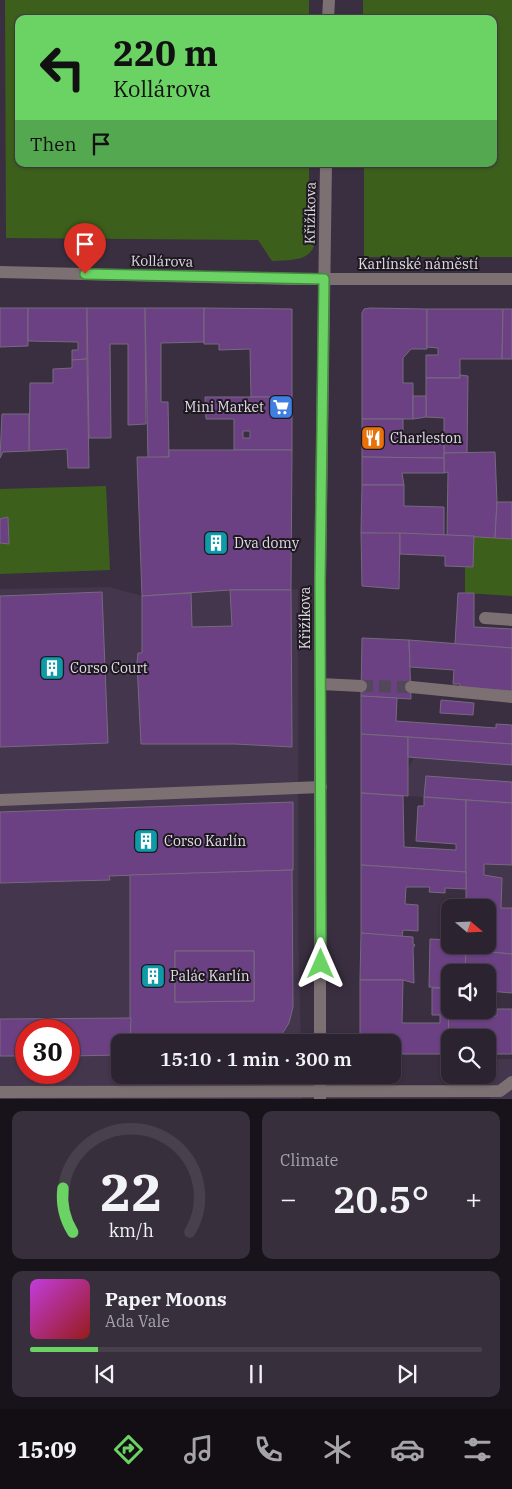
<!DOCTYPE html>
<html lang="en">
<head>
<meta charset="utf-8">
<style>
	:root { --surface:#2c2330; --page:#382f3c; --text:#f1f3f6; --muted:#a6a4ab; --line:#48404c; --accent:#6ad364 }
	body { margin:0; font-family:"IBM Plex Serif",serif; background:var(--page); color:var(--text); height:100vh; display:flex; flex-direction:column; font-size:19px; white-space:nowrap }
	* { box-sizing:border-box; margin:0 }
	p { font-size:16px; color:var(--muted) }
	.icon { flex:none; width:28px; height:28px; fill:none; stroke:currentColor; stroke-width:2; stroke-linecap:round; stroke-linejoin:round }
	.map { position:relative; height:1099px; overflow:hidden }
	.sheet { display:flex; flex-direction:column; gap:12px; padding:12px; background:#18131a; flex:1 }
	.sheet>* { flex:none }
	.top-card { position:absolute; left:15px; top:15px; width:482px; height:152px; border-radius:10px; box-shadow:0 1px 4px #0004,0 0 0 1px var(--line); background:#6ad364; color:#111; overflow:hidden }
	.needle { width:32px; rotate:109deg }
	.buttons { position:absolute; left:441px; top:899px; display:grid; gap:10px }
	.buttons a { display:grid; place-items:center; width:55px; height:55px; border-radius:10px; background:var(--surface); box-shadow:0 1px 4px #0004,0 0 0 1px var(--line); font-size:25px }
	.speed { position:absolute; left:15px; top:1019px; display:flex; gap:10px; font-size:25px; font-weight:700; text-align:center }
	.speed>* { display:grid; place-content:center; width:65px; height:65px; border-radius:50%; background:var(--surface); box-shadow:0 1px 4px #0004,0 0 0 1px var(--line); line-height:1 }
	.speed .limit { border:8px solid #d22; background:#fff; color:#111 }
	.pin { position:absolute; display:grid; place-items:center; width:42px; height:42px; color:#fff; margin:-51px -21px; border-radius:50% 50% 50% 0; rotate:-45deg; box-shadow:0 0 5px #0007 }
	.pin .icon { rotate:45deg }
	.me { position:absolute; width:55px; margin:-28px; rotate:0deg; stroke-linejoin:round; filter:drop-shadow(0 0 4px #0008) }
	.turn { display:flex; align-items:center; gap:18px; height:105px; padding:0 15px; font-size:22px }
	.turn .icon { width:65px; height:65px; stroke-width:2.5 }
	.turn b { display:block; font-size:35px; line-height:42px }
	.then { display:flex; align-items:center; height:48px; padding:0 15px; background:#0003; gap:10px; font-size:19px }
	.big { font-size:38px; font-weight:600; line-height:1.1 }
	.sheet .card { flex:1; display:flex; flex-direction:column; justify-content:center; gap:8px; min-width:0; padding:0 18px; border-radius:10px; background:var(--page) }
	.sheet .dial { align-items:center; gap:0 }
	.dial svg { height:130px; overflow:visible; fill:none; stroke:var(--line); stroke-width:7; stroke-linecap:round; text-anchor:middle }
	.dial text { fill:var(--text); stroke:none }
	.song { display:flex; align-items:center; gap:15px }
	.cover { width:60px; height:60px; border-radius:8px; background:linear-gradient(135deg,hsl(290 70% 55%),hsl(0 70% 35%)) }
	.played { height:5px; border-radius:2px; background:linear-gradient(90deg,var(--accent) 15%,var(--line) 15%) }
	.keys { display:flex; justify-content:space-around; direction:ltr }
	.heat { display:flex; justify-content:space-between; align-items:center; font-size:28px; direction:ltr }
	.sheet .tiles { flex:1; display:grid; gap:12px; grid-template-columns:1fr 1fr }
	.card:last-child { grid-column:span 2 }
	.trip { position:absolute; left:111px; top:1034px; width:290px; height:50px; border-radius:10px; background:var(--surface); box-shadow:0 1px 4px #0004,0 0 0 1px var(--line); font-weight:600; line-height:50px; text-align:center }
	.tabs { display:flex; height:80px; justify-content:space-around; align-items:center; background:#120e13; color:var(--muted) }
	.tabs .icon { width:35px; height:35px }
	.tabs .active { color:var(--accent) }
	.tabs b { font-size:22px; color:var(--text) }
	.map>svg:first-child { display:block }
	.built { fill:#44364d; fill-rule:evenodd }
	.green { fill:#3d5f1c }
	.building { fill:#6b4183; stroke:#766a7e; fill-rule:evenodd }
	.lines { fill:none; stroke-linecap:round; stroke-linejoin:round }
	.minor-tunnel { stroke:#534859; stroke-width:12; stroke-dasharray:12 6; stroke-linecap:butt }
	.minor { stroke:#7c7072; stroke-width:12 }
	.route-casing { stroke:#458941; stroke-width:12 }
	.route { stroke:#6ad364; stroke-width:9 }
	.labels { text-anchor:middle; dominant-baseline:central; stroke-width:4; stroke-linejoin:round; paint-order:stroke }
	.street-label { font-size:14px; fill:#e0d9e4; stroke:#1e1921 }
	.poi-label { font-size:14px; fill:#e0d9e4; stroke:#1e1921; text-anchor:start }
</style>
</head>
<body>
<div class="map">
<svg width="512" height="1099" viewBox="0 0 512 1099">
	<rect width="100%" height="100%" fill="#3a2f40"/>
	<g class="built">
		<path d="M 109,587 L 142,596 L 230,590 L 298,589 L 298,933 L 301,1042 L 120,1042 L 120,1075 L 302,1075 L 302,1099 L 0,1099 L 0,589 ZM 26,1030 L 69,1030 L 69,1072 L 26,1072 Z"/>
		<path d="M 512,744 L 512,993 L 488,991 L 488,972 L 465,972 L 466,945 L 488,945 L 488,908 L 466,907 L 466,800 L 408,796 L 408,769 L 414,757 Z"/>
		<path d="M 488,1059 L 512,1059 L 512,1099 L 490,1099 Z"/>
	</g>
	<g class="green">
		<path d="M 5,0 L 309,0 L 309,19 L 19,19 L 19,164 L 309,164 L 309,232 L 317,233 C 315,262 295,260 272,261 L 258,240 L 6,238 Z"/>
		<path d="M 363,0 L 512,0 L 512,257 L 364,257 L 364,164 L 494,164 L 494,19 L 363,19 Z"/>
		<path d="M 106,486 L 110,570 L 0,574 L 0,543 L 9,544 L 8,517 L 0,519 L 0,489 Z"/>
		<path d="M 474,536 L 512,539 L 512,596 L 465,593 L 465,567 L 473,567 Z"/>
	</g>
	<g class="building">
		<path d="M 0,308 L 28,308 L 28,346 L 0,347 Z"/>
		<path d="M 28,308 L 87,308 L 87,359 L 72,360 L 72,350 L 78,350 L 78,342 L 28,341 Z"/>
		<path d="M 87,308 L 145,308 L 146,424 L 128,425 L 128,344 L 110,344 L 111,438 L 89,438 Z"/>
		<path d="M 145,308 L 204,308 L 204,342 L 161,343 L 161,402 L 168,402 L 169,457 L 148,458 Z"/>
		<path d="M 204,308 L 292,309 L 292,397 L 251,397 L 250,349 L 219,350 L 219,344 L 204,344 Z"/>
		<path d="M 370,308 L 427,309 L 427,349 L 411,349 L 403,358 L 403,383 L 413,383 L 413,419 L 362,419 L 362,313 L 364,309 Z"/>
		<path d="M 427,309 L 503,309 L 502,359 L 460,359 L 460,378 L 426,378 L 426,355 L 438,355 L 438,348 L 427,347 Z"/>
		<path d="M 503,309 L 512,309 L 512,359 L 502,359 Z"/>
		<path d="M 87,359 L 89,468 L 68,468 L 67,449 L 29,451 L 30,383 L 53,383 L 53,369 L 72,368 L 72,360 Z"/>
		<path d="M 460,375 L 468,376 L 467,453 L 444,453 L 444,418 L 426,417 L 426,378 L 460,378 Z"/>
		<path d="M 413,396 L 426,396 L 426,417 L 413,419 Z"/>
		<path d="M 205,397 L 292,397 L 292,450 L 234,450 L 234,419 L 206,419 ZM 243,431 L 250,431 L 250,438 L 243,438 Z"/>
		<path d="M 2,414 L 29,414 L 29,451 L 3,452 L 0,458 Z"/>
		<path d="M 362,419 L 403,419 L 403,440 L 444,440 L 444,458 L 362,457 Z"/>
		<path d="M 169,450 L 292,450 L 291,590 L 230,590 L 142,596 L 137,457 L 169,457 Z"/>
		<path d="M 495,452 L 497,502 L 495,538 L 447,535 L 448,472 L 444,473 L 444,453 Z"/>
		<path d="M 362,457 L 444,458 L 444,473 L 402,473 L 404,485 L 362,485 Z"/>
		<path d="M 362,485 L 404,485 L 404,506 L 444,507 L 444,535 L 361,533 Z"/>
		<path d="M 497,502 L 512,502 L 512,539 L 495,538 Z"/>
		<path d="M 8,517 L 9,544 L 0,543 L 0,519 Z"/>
		<path d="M 361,533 L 400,533 L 399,589 L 362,586 Z"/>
		<path d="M 400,533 L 474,536 L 473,567 L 445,566 L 445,556 L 400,554 Z"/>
		<path d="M 230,590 L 291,590 L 292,747 L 235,744 L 141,744 L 137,663 L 138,653 L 142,653 L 142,596 L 191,593 L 192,627 L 232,626 Z"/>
		<path d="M 102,592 L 108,743 L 0,747 L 0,596 Z"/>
		<path d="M 458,593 L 474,593 L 474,627 L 512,629 L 512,648 L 455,644 Z"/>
		<path d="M 362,638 L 409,640 L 411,699 L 361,696 Z"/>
		<path d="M 409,640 L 512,648 L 512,691 L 460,687 L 460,684 L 453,684 L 454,670 L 410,667 Z"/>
		<path d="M 361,696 L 397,698 L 396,721 L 496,728 L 496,724 L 512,725 L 512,744 L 361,734 Z"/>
		<path d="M 441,700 L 474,703 L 473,715 L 440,713 Z"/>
		<path d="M 361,734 L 408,737 L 408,796 L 361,793 Z"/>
		<path d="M 408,737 L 512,744 L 512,765 L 408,757 Z"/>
		<path d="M 426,776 L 512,782 L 512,803 L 424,797 Z"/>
		<path d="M 361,793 L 403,796 L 404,847 L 456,850 L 456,844 L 416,841 L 418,806 L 424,806 L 424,797 L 466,800 L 466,872 L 361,865 Z"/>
		<path d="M 466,800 L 512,803 L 512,865 L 484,864 L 484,875 L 502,878 L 501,908 L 512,908 L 512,954 L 466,950 L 466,945 L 488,945 L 488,908 L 466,908 Z"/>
		<path d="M 293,802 L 293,870 L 109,876 L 110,880 L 0,883 L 0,812 Z"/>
		<path d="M 361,865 L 466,872 L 466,889 L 445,888 L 445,893 L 429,892 L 430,887 L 406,887 L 405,904 L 418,905 L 418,931 L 403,930 L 402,937 L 361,933 Z"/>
		<path d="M 292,870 L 293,1007 L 289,1023 L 280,1037 L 275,1042 L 130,1042 L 130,875 ZM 175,951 L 254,951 L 254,1001 L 175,1002 Z"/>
		<path d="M 361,933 L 413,937 L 413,944 L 415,945 L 413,948 L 414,983 L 403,980 L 360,980 Z"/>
		<path d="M 430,939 L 450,940 L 450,945 L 466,945 L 465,972 L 450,972 L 450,988 L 429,987 Z"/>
		<path d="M 466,950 L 512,954 L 512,993 L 488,991 L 488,972 L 465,972 Z"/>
		<path d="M 175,951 L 254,951 L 254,1001 L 175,1002 Z"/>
		<path d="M 360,980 L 403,980 L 402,1023 L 440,1023 L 440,1015 L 432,1015 L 432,988 L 448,988 L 449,1054 L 392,1054 L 392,1042 L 360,1042 Z"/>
		<path d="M 448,988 L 450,988 L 450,1010 L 469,1010 L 469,1016 L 497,1016 L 497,1009 L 512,1009 L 512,1054 L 488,1054 L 488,1038 L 450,1038 L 449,1054 Z"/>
		<path d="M 131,1018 L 130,1042 L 120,1042 L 120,1055 L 69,1056 L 69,1030 L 26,1030 L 26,1056 L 0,1056 L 0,1019 Z"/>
	</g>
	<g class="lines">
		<path class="minor-tunnel" d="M 361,686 L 411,687"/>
		<g class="minor">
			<path d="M 328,19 L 329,0"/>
			<path d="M 0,272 L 291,279 L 512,279"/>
			<path d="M 485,618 L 512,620"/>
			<path d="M 321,684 L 361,686"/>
			<path d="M 411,687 L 512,697"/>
			<path d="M 0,800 L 321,787"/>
			<path d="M 320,1042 L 320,581 L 326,164"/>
			<path d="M 0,1092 L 500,1091 L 512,1082"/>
			<path d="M 320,1099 L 320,1075"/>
		</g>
	</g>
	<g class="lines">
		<defs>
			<path id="route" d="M 85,274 L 324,279 L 320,581 L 321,964"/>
		</defs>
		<use href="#route" class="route-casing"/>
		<use href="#route" class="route"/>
	</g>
	<defs>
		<symbol id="supermarket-square" viewBox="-11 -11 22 22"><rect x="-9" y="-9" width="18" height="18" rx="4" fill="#3f7fe0" stroke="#1e1921"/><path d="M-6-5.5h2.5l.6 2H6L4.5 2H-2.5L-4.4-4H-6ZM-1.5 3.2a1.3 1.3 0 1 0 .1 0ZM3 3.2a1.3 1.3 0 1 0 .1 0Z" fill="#fff"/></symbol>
		<symbol id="restaurant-square" viewBox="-11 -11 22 22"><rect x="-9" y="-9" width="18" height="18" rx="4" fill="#e8710a" stroke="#1e1921"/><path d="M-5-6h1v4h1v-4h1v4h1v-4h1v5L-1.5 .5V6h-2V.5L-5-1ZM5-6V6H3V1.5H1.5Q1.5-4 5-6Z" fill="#fff"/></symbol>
		<symbol id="building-square" viewBox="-11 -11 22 22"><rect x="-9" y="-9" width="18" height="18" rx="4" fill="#0f9aa8" stroke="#1e1921"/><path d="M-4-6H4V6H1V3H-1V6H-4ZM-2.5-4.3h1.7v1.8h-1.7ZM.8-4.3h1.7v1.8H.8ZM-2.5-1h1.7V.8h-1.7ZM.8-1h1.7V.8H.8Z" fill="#fff"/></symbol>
	</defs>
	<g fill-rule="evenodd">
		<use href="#supermarket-square" x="267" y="393" width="28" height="28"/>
		<use href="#restaurant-square" x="359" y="424" width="28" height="28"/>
		<use href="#building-square" x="202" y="529" width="28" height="28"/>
		<use href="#building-square" x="38" y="654" width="28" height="28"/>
		<use href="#building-square" x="132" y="827" width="28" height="28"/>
		<use href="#building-square" x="139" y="962" width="28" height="28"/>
	</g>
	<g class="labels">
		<g class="street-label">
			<text transform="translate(310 213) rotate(-89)">Křižíkova</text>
			<text transform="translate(162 261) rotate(1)">Kollárova</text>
			<text x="418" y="264">Karlínské náměstí</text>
			<text transform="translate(305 618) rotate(-90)">Křižíkova</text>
		</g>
		<g class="poi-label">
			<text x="264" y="407" text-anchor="end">Mini Market</text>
			<text x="390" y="438">Charleston</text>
			<text x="234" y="543">Dva domy</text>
			<text x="70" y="668">Corso Court</text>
			<text x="164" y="841">Corso Karlín</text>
			<text x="170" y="976">Palác Karlín</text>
		</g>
	</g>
</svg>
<div class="buttons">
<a><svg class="needle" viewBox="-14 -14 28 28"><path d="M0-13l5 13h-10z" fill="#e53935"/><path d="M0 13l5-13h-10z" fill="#a6a4ab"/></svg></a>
<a><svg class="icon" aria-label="sound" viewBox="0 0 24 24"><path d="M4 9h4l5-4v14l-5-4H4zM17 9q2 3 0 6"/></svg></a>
<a><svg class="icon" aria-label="search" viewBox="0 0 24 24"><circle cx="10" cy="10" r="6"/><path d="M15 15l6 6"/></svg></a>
</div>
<div class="speed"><div class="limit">30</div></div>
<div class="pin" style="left:85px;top:274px;background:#d93025"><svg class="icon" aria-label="arrive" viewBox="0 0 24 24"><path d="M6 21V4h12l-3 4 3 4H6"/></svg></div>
<svg class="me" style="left:321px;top:964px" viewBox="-20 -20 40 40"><path d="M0-17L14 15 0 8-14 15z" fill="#6ad364" stroke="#fff" stroke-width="4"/></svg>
<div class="trip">15:10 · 1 min · 300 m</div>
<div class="top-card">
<div class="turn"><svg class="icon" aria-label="left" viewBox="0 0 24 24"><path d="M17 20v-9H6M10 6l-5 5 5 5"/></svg><div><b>220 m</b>Kollárova</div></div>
<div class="then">Then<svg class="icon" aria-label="arrive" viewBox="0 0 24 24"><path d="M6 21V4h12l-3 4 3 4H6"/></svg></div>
</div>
</div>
<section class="sheet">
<div class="tiles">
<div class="card dial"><svg viewBox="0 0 100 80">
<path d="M14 69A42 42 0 1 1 86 69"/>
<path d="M14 69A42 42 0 0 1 8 42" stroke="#6ad364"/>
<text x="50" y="56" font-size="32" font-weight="700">22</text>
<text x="50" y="72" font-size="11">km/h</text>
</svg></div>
<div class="card"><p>Climate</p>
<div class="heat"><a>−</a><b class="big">20.5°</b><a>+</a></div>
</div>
<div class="card">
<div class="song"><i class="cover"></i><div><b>Paper Moons</b><p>Ada Vale</p></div></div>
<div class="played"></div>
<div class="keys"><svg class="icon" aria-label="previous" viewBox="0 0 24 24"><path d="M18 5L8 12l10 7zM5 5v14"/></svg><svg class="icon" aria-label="pause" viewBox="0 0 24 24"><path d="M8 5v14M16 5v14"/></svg><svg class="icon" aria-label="next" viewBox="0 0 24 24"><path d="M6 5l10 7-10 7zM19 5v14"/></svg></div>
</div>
</div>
</section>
<nav class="tabs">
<b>15:09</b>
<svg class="icon active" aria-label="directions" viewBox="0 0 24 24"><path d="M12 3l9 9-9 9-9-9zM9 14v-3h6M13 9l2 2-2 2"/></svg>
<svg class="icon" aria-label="music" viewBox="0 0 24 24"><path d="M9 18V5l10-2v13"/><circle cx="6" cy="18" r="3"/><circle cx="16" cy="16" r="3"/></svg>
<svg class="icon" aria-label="phone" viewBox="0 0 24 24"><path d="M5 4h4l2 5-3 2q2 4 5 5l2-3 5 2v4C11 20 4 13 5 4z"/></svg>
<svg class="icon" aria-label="climate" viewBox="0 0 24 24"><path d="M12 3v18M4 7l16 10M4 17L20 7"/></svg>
<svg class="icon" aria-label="car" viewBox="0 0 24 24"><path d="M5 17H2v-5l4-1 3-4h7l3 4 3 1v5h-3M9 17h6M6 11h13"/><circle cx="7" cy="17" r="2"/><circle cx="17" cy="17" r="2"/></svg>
<svg class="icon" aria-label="filters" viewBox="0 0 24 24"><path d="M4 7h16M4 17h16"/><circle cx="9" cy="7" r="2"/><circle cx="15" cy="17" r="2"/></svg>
</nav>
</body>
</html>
